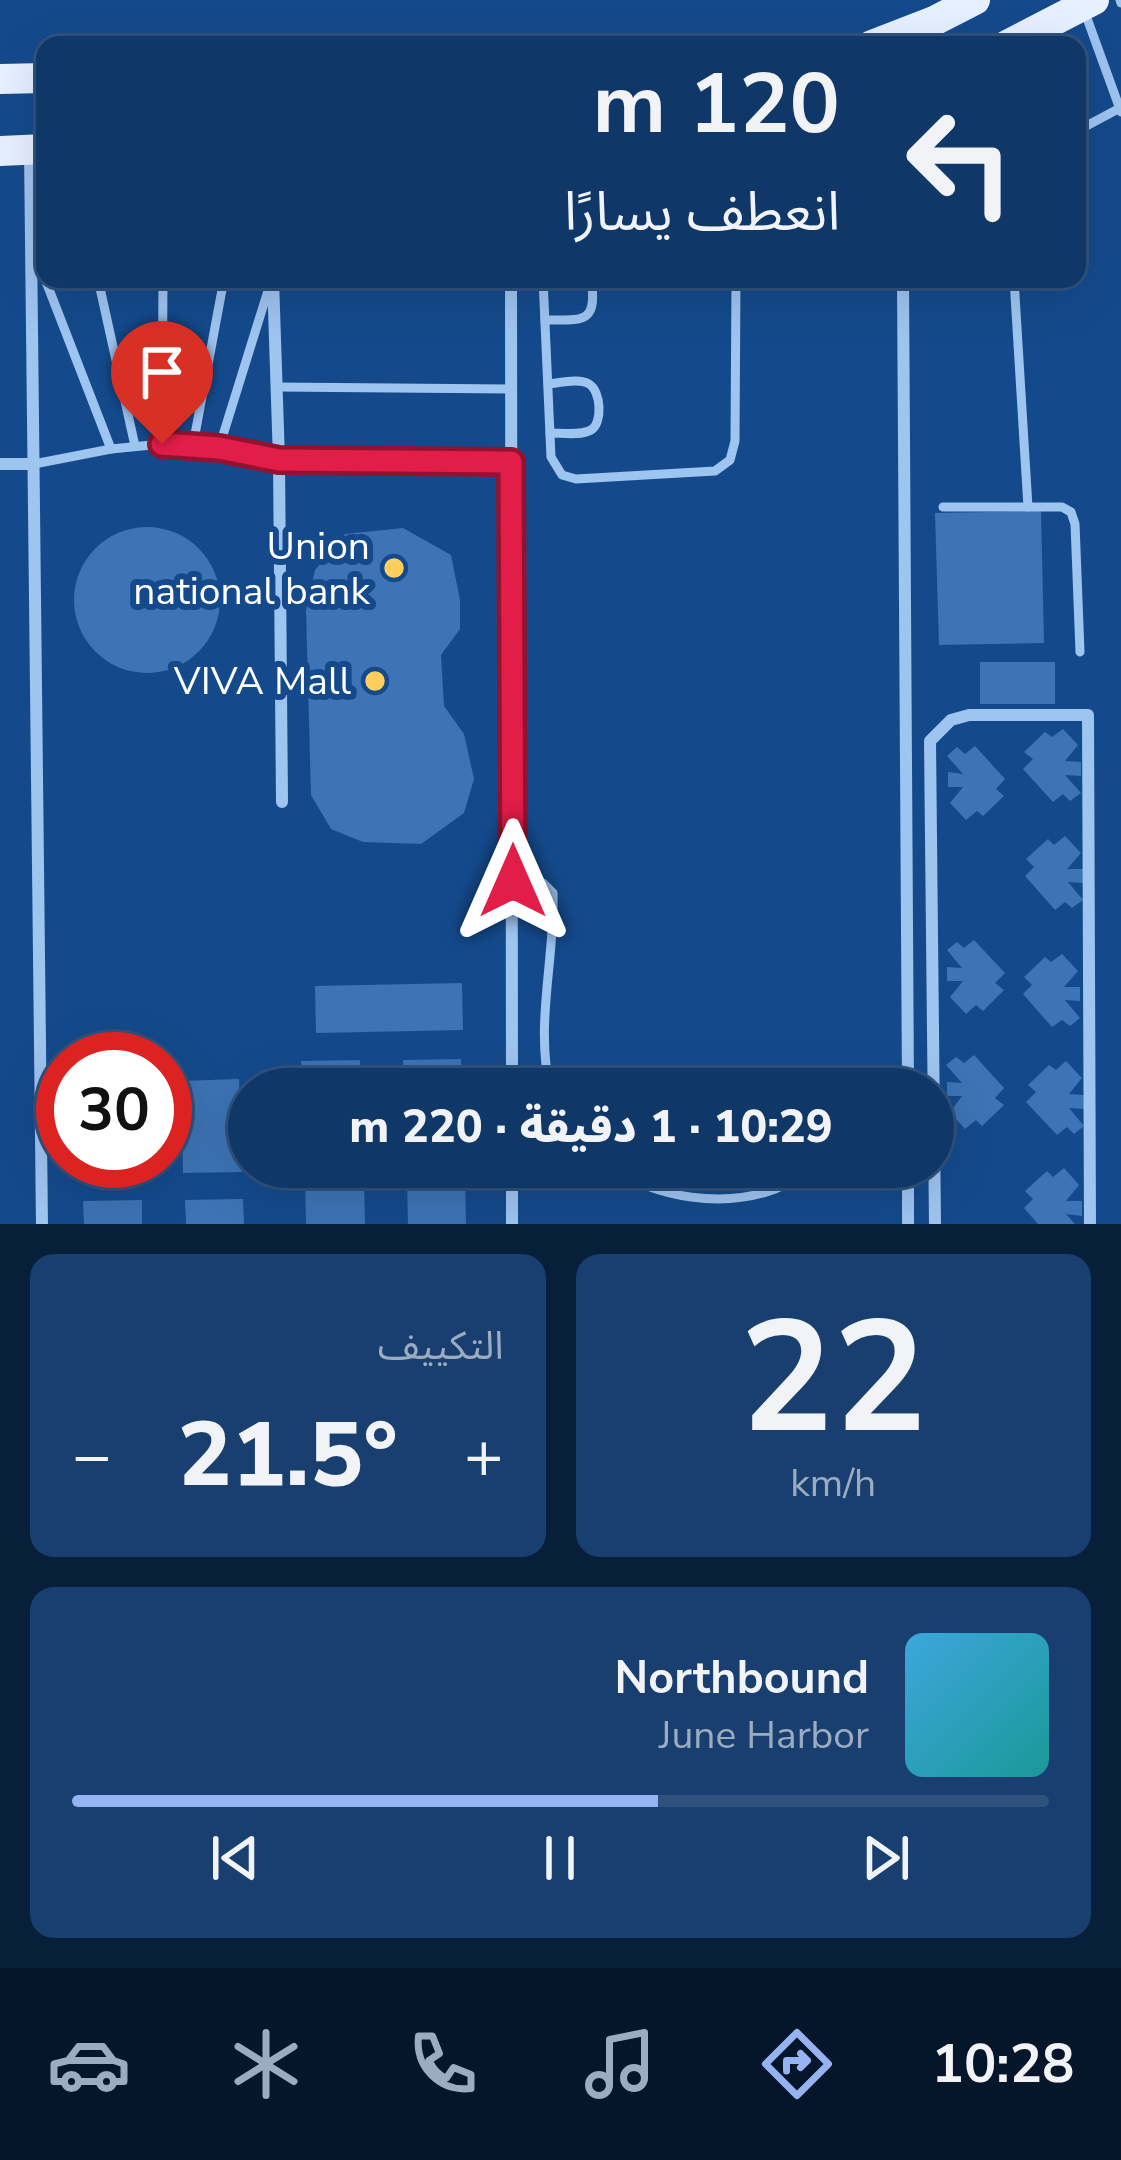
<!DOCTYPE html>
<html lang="ar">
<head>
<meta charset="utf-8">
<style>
	:root { --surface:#0f3869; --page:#183f6f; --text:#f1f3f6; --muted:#9bacc0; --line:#2f527d; --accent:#95b2f1 }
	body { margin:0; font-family:"Nunito Sans","Noto Sans Arabic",sans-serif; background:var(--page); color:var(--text); direction:rtl; height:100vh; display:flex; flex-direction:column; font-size:45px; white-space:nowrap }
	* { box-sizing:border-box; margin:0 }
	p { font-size:39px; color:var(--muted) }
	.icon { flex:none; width:66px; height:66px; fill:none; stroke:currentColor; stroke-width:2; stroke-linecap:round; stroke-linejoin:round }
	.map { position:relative; height:1224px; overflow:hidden; direction:ltr }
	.sheet { display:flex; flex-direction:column; gap:30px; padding:30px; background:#081f3a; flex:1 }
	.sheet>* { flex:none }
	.guide { position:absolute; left:36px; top:36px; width:1050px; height:252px; border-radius:24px; box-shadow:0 12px 48px #0002,0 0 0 3px var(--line); direction:rtl; background:#0f3869; color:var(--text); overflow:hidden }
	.speed { position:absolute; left:36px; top:1032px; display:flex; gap:24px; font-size:60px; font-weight:700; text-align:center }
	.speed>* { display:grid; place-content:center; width:156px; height:156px; border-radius:50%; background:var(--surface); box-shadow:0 12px 48px #0002,0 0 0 3px var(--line); line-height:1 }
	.speed .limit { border:18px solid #d22; background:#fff; color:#111 }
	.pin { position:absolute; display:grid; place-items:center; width:102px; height:102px; color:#fff; margin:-123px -51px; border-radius:50% 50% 50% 0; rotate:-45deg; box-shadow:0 0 12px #0007 }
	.pin .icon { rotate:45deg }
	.me { position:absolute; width:132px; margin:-66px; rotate:0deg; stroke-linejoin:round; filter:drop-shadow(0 0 9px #0008) }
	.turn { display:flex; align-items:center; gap:42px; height:252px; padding:0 48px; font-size:54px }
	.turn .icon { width:156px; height:156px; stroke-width:2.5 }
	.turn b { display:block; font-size:84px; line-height:102px }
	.big { font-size:90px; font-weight:800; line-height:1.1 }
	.sheet .widget { flex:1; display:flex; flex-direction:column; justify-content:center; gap:18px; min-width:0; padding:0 42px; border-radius:24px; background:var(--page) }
	.sheet .dial { align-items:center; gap:0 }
	.dial b { font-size:156px; line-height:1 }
	.song { display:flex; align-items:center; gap:36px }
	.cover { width:144px; height:144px; border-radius:18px; background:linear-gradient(135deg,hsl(200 70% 55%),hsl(180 70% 35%)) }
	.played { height:12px; border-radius:6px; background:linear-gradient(90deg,var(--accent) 60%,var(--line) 60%) }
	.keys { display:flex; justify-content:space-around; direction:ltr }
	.heat { display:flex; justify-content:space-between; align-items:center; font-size:66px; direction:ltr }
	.sheet .tiles { flex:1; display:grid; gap:30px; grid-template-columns:1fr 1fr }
	.widget:last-child { grid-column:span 2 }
	.trip { position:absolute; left:228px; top:1068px; width:726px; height:120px; border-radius:60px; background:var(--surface); box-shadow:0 12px 48px #0002,0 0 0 3px var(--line); font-weight:800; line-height:120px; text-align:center; direction:rtl }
	.tabs { display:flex; height:192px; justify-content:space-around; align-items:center; background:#06162a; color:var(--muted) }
	.tabs .icon { width:84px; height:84px }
	.tabs .selected { color:var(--accent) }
	.tabs b { font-size:54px; color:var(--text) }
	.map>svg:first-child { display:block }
	.building { fill:#3d74b5 }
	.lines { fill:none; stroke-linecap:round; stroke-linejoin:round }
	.service { stroke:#9ec4f0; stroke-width:9 }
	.minor { stroke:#9ec4f0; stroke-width:12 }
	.primary { stroke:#e7f0ff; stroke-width:30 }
	.route-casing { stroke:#92132f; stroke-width:30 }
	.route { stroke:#e11d48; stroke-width:21 }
	.poi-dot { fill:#ffce5d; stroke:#144a8c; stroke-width:4.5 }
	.labels { text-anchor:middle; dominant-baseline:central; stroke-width:12; stroke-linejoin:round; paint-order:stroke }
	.poi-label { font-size:39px; fill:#fff; stroke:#144a8c; text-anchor:end }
</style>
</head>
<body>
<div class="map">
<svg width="1121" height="1224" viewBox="0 0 1121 1224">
	<rect width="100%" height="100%" fill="#144a8c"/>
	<g class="building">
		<path d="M 1041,511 L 1044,643 L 939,645 L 935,513 Z"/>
		<circle cx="147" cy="600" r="73"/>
		<path d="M 403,528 L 451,555 L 460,600 L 460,629 L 441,655 L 444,706 L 464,734 L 474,779 L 464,813 L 421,844 L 363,842 L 331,829 L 311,795 L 306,610 L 315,570 L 345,534 Z"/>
		<rect x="980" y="662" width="75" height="42"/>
		<path d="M 1063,729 L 1078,745 L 1065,761 L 1081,762 L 1081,776 L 1065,775 L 1081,793 L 1070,801 L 1063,794 L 1053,802 L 1023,769 L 1033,759 L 1024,752 L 1045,732 L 1052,737 Z"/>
		<path d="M 975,746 L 1005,779 L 996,789 L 1004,796 L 983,816 L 977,811 L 966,820 L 950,803 L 963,787 L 948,787 L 948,772 L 963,774 L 947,756 L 957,747 L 965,754 Z"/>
		<path d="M 1065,836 L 1081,853 L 1067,869 L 1083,869 L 1083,883 L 1068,882 L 1083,900 L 1072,908 L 1065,902 L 1055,910 L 1025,876 L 1034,867 L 1026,859 L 1048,839 L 1054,845 Z"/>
		<path d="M 974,940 L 1005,973 L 995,983 L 1004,990 L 983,1011 L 976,1005 L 966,1014 L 950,997 L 963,981 L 947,981 L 947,967 L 962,968 L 947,950 L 957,942 L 964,948 Z"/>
		<path d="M 1062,954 L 1078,971 L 1064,987 L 1080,987 L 1080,1001 L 1065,1000 L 1080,1018 L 1070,1026 L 1062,1020 L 1052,1027 L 1023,994 L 1032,985 L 1024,977 L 1045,957 L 1051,962 Z"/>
		<path d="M 462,983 L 463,1030 L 316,1033 L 315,986 Z"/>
		<path d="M 974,1055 L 1004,1088 L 995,1098 L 1004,1105 L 982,1126 L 976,1120 L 965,1129 L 950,1112 L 962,1096 L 947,1096 L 947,1082 L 962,1083 L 946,1065 L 956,1057 L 964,1063 Z"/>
		<path d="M 461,1059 L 462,1089 L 404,1089 L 403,1060 Z"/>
		<path d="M 360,1060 L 360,1089 L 302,1089 L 301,1061 Z"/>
		<path d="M 1066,1061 L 1082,1078 L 1069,1094 L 1084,1095 L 1084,1109 L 1069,1108 L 1084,1126 L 1074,1134 L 1067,1127 L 1057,1135 L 1026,1102 L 1036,1092 L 1028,1085 L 1049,1065 L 1056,1070 Z"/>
		<path d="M 239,1079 L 242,1172 L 183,1173 L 181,1081 Z"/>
		<path d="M 82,1161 L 140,1161 L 140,1173 L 82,1174 Z"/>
		<path d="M 1064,1168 L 1079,1185 L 1066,1201 L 1082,1201 L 1082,1216 L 1066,1214 L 1075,1224 L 1038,1224 L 1024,1208 L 1033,1199 L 1025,1191 L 1047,1171 L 1053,1177 Z"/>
		<path d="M 465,1178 L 466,1224 L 408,1224 L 407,1179 Z"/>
		<path d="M 364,1179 L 365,1224 L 306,1224 L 305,1180 Z"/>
		<path d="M 243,1199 L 244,1224 L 186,1224 L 185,1200 Z"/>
		<path d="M 142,1200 L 142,1224 L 84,1224 L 83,1201 Z"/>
	</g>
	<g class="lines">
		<g class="service">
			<path d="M 1120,0 L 1121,3"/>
			<path d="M 1084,10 L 1121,112"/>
			<path d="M 1077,131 L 1120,108"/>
			<path d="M 34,250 L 45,278"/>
			<path d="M 45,279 L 111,449"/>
			<path d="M 98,279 L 135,446"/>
			<path d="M 543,279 L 551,457 L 562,475 L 576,479 L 715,471 L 730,460 L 735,441 L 736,279"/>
			<path d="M 1014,279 L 1028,507"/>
			<path d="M 545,320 C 583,320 598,324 591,279"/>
			<path d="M 548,384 C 560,383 579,378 589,384 C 601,391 603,423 591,430 C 581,436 561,433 550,433"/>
			<path d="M 277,387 L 511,389"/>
			<path d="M 162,444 L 163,279"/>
			<path d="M 193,445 L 224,279"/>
			<path d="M 219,448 L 271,281"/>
			<path d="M 34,464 L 111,449 L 162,444 L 219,448 L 279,460 L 511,462"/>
			<path d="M 943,507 L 1062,507 L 1071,512 L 1075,524 L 1080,652"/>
			<path d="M 513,881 L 543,883 L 553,893 C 555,959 535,1023 550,1089"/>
			<path d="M 613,1167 C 656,1199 725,1208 775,1189 C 790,1183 804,1174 817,1167"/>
		</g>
		<g class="minor">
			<path d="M 30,151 L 42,1224"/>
			<path d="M 273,279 L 279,460 L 282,802"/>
			<path d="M 511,279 L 512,1089"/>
			<path d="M 903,279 L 908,1089"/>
			<path d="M 0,464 L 34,464"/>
			<path d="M 512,1167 L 512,1224"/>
			<path d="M 908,1167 L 908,1224"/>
			<path d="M 935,1224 L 930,741 L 951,720 L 969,715 L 1088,715 L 1090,1224"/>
		</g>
		<g class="primary">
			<path d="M 872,45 L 934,21 L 975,0"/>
			<path d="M 1007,45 L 1094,0"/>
			<path d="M 0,79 L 45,78"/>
			<path d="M 0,151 L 45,149"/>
		</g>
	</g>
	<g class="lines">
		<defs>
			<path id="route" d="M 162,444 L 219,448 L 279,460 L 511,462 L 513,881"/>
		</defs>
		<use href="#route" class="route-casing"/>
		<use href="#route" class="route"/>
	</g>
	<g class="poi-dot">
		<circle cx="394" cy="568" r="12"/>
		<circle cx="375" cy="681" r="12"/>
	</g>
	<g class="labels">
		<g class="poi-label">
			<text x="370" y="546">Union<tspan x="370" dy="45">national bank</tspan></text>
			<text x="351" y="681">VIVA Mall</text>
		</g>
	</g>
</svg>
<div class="speed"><div class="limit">30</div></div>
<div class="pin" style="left:162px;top:444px;background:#d93025"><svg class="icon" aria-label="arrive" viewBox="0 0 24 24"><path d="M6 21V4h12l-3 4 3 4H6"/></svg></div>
<svg class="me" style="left:513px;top:881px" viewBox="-20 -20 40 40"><path d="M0-17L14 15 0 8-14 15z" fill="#e11d48" stroke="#fff" stroke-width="4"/></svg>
<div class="trip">10:29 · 1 دقيقة · 220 m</div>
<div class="guide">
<div class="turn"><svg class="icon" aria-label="left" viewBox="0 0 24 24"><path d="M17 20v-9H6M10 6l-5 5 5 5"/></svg><div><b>120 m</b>انعطف يسارًا</div></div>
</div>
</div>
<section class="sheet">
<div class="tiles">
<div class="widget dial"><b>22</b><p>km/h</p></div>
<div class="widget"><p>التكييف</p>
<div class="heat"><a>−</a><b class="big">21.5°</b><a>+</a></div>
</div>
<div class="widget">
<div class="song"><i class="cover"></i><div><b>Northbound</b><p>June Harbor</p></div></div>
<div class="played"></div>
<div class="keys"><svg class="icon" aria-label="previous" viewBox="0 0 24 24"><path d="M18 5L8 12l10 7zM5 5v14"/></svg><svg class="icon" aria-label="pause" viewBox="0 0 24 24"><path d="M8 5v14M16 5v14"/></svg><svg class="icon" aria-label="next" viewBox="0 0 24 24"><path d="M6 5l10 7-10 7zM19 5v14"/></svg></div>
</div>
</div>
</section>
<nav class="tabs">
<b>10:28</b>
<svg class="icon selected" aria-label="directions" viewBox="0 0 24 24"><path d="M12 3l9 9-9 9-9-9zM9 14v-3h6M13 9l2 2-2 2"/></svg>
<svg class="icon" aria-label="music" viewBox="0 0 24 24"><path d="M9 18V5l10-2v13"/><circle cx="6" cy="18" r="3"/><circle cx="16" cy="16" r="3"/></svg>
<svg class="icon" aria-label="phone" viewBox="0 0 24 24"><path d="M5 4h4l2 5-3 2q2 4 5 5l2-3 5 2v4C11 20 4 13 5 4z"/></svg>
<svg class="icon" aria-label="climate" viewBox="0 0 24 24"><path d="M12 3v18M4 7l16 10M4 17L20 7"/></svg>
<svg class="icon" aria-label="car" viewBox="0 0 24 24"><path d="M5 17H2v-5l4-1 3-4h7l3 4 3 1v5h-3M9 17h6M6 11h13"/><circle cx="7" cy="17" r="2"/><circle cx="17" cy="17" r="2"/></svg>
</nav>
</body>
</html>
